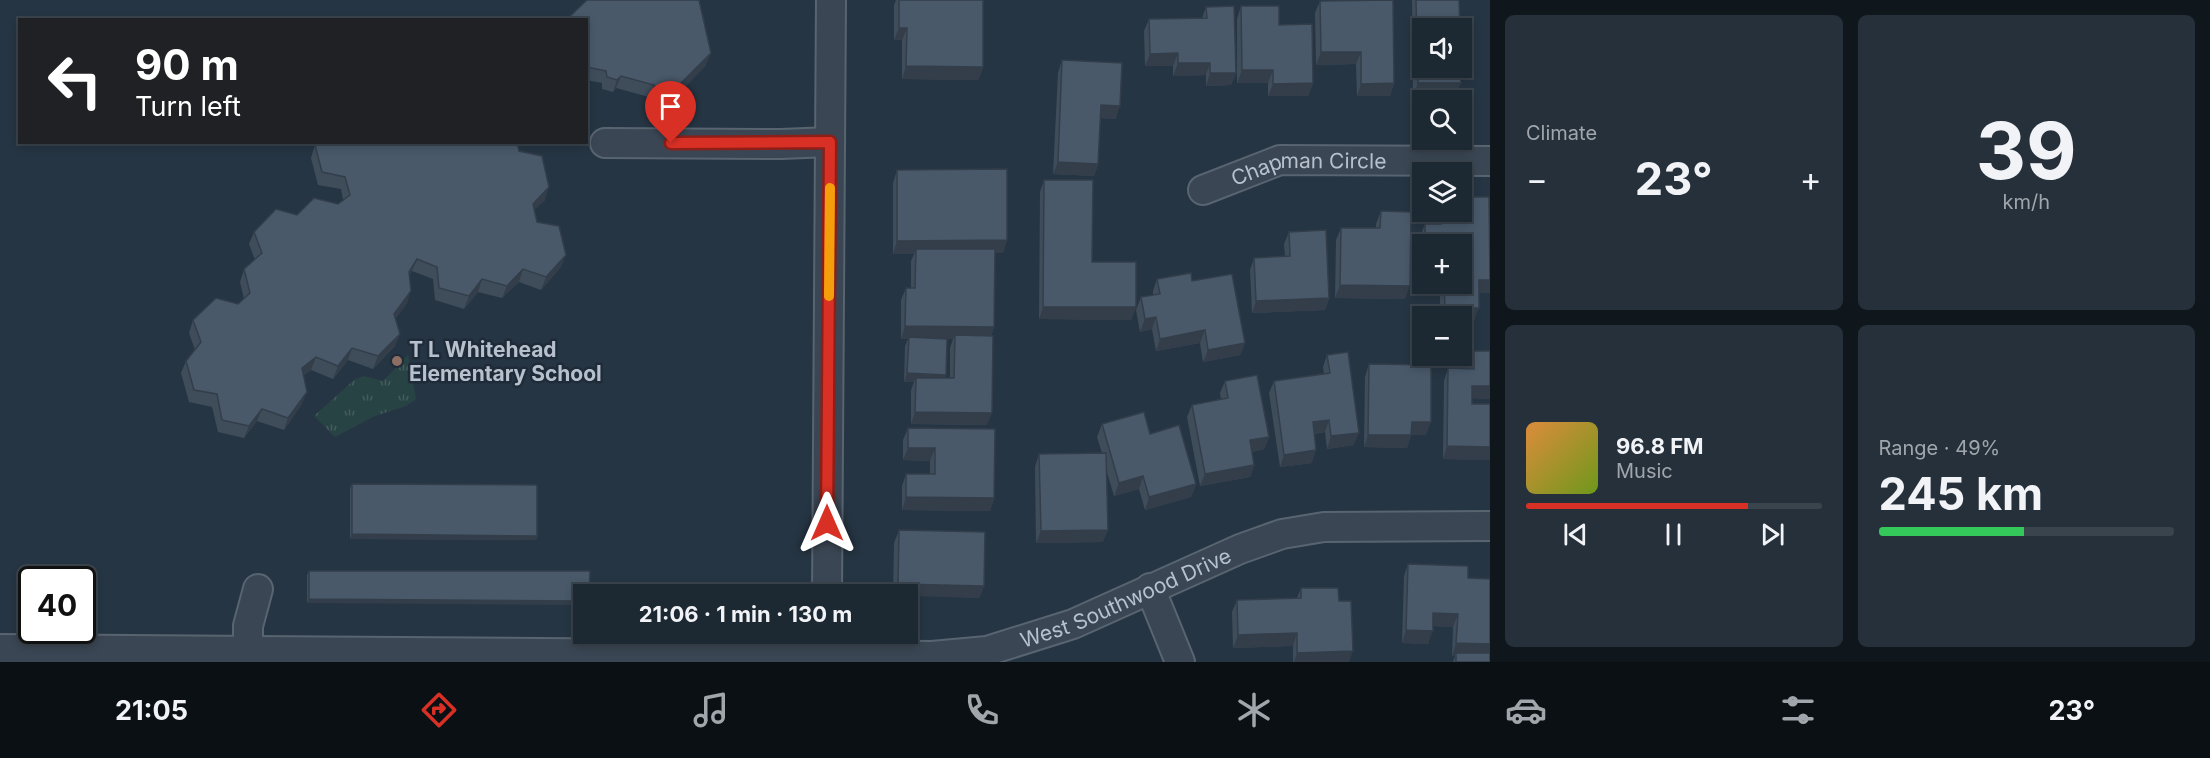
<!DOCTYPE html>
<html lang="en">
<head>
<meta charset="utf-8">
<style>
	:root { --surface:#1c2832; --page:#25303a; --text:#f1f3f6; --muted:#a0a6ac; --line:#3a444d; --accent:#d93025 }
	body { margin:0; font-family:Inter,sans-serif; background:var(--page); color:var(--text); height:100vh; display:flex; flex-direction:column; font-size:22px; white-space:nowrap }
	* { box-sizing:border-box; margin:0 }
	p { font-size:20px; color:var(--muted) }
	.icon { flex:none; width:33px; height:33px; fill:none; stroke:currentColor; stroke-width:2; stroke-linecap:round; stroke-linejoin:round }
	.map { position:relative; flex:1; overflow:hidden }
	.side { display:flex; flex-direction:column; gap:15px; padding:15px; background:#0f161c; width:720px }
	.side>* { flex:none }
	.top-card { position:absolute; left:18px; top:18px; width:570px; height:126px; border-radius:0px; box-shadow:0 3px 9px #0003,0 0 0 2px var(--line); background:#202124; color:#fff; overflow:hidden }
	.buttons { position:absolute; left:1412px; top:18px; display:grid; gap:12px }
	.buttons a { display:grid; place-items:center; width:60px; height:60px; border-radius:0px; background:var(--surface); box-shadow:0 3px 9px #0003,0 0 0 2px var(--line); font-size:30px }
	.speed { position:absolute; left:18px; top:566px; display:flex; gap:12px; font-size:30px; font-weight:700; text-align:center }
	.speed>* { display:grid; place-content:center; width:78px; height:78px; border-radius:50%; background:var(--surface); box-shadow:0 3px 9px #0003,0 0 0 2px var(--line); line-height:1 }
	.speed .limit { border:3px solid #111; border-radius:9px; background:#fff; color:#111 }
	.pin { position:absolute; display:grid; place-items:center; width:51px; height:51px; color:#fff; margin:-62px -26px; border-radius:50% 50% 50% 0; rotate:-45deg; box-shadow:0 0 6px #0007 }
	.pin .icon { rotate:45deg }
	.me { position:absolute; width:66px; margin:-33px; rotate:0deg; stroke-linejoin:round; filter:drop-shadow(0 0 4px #0008) }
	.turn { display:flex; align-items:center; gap:21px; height:126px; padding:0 18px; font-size:27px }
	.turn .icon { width:78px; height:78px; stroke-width:2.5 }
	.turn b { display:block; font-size:42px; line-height:51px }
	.big { font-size:45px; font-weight:700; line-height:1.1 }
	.side .widget { flex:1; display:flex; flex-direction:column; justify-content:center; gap:9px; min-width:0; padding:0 21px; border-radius:9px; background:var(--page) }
	.side .dial { align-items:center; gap:0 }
	.dial b { font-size:78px; line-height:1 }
	.song { display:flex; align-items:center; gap:18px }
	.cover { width:72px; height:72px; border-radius:9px; background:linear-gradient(135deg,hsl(30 70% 55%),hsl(80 70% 35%)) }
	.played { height:6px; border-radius:3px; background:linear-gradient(90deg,var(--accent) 75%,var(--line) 75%) }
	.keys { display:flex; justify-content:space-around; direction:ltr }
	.heat { display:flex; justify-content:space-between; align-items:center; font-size:33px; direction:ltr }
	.charge { height:9px; border-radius:4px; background:linear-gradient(90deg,#34c759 49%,var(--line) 0) }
	.side .tiles { flex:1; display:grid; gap:15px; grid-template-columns:repeat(2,1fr) }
	.trip { position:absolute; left:573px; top:584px; width:345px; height:60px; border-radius:0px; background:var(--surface); box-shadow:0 3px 9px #0003,0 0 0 2px var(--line); font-weight:700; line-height:60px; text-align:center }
	.tabs { display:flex; height:96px; justify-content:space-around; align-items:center; background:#0b1014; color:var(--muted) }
	.tabs .icon { width:42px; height:42px }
	.tabs .on { color:var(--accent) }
	.tabs b { font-size:27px; color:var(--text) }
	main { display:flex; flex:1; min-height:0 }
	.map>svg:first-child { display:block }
	.grass { fill:url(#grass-tufts) }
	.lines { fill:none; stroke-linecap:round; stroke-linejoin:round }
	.minor-casing { stroke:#586470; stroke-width:32 }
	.minor { stroke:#3a4653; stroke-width:28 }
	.wall { fill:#3f4d5b; fill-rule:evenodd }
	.shaded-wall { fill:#333e4a }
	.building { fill:#49596a; stroke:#333e4a; stroke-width:1.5 }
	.route-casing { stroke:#8d1f18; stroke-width:15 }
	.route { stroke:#d93025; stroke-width:10 }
	.slow { stroke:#f59e0b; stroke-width:10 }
	.education-dot { fill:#8d6e63; stroke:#1f2b38; stroke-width:2 }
	.labels { text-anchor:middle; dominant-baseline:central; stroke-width:5; stroke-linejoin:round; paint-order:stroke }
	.street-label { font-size:21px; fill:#b7c1cd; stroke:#1f2b38 }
	.poi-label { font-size:21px; font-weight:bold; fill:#b7c1cd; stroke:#1f2b38; text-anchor:start }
</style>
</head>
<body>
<main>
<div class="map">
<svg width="1490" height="662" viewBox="0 0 1490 662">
	<defs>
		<pattern id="grass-tufts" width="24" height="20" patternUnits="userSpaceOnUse" patternTransform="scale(1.5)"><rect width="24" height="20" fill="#284344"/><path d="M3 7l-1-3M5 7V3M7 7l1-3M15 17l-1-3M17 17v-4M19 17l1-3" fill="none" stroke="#455c5e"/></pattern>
	</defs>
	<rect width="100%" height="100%" fill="#263543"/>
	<path class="grass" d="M 408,355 L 416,399 L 406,406 L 375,416 L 335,437 L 314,416 L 355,379 L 364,376 L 383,381 Z"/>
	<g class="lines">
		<defs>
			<g id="minor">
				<path d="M 605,143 L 781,144 L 830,142"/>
				<path id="s1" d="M 1203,190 L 1280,160 L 1490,161"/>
				<path d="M 1150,588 L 1180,662"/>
				<path d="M 827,594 L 831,0"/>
				<path id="s2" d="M 0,649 L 932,656 L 987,651 L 1073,624 L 1240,549 L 1282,534 L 1324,527 L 1490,526"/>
				<path d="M 248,652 L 248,626 L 258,589"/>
			</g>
		</defs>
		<use href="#minor" class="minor-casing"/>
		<use href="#minor" class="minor"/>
	</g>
	<g class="wall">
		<path d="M 896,0 L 983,0 L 983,67 L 978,80 L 902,79 L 902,40 L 894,40 L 894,5 Z"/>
		<path d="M 1412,0 L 1459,0 L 1456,95 L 1413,96 Z"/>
		<path d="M 1320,1 L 1394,83 L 1390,96 L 1357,96 L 1356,64 L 1316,65 L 1315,13 Z"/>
		<path d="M 1241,6 L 1279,25 L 1313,83 L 1308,96 L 1268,96 L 1268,83 L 1237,83 L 1237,19 Z"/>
		<path d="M 1206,7 L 1236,73 L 1231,85 L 1206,86 L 1206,75 L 1173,76 L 1173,66 L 1145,66 L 1144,31 L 1149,19 L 1202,18 Z"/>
		<path d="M 586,20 L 706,65 L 665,108 L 652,105 L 649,97 L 616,88 L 613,92 L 602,89 L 602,83 L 586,80 Z"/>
		<path d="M 1062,60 L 1116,119 L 1100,118 L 1098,164 L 1094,176 L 1053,174 L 1058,73 Z"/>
		<path d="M 315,145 L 519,151 L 545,200 L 534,210 L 537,222 L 561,267 L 541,290 L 519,282 L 502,298 L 478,292 L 464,309 L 435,300 L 433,279 L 412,271 L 409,276 L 407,303 L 396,318 L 395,346 L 373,369 L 348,360 L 333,379 L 311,370 L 304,375 L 302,404 L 284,430 L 257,421 L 244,438 L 218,432 L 212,407 L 189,402 L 181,373 L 186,361 L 195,350 L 189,333 L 193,320 L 238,304 L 244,299 L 240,282 L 244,269 L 255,260 L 249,244 L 254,232 L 297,215 L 338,204 L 343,200 L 341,189 L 318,185 L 311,158 Z"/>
		<path d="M 897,170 L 1007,240 L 1003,253 L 995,253 L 994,327 L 991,336 L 987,425 L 911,424 L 911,390 L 914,382 L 904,382 L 905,346 L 908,339 L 901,339 L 901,300 L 906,288 L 911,288 L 911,261 L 914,254 L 893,254 L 893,183 ZM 947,339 L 953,339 L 950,348 L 950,378 L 945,378 Z"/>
		<path d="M 1044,180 L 1092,262 L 1136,307 L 1131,320 L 1039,319 L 1040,192 Z"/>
		<path d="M 1381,211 L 1405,299 L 1335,298 L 1336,240 L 1341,228 L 1376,228 L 1376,224 Z"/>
		<path d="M 1437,212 L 1461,212 L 1490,293 L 1479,293 L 1474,321 L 1461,321 L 1461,316 L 1440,316 L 1440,290 L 1420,290 L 1420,237 L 1425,224 L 1437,224 ZM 1422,244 L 1461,244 L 1461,284 L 1422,284 Z"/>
		<path d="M 1289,232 L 1329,298 L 1325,310 L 1252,313 L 1250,270 L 1254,258 L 1285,256 L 1284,244 Z"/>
		<path d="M 1157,279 L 1192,281 L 1245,343 L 1240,355 L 1203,362 L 1200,343 L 1156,351 L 1152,329 L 1140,332 L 1136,310 L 1141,297 L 1153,295 L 1153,291 Z"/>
		<path d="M 1474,351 L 1490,399 L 1472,398 L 1472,404 L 1490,404 L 1490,460 L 1443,459 L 1444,381 L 1448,368 L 1470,369 L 1470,363 Z"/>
		<path d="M 1327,355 L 1354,445 L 1327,449 L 1325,432 L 1314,434 L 1312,463 L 1280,467 L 1269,393 L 1274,381 L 1324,374 L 1323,367 Z"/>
		<path d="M 1369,364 L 1426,435 L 1411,435 L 1407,448 L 1364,447 L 1365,377 Z"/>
		<path d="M 1225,381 L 1269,437 L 1264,449 L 1252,452 L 1254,465 L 1250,477 L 1200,486 L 1187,417 L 1192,405 L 1221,399 L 1220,393 Z"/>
		<path d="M 1102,424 L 1150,434 L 1196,484 L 1191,497 L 1145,510 L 1139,489 L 1114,496 L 1106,469 L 1103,542 L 1036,543 L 1035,467 L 1039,454 L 1102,453 L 1097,437 Z"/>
		<path d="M 908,428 L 994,498 L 990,511 L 902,510 L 902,486 L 906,474 L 930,474 L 930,461 L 903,460 L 903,440 Z"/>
		<path d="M 352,484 L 537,536 L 536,540 L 350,539 L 350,488 Z"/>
		<path d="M 899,530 L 984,586 L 979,598 L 893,594 L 894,543 Z"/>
		<path d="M 1408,564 L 1468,578 L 1490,662 L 1453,662 L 1455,656 L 1452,656 L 1453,627 L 1433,626 L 1428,644 L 1402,643 L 1404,576 Z"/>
		<path d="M 309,571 L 590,571 L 307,603 L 307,575 Z"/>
		<path d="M 1301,588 L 1339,601 L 1349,662 L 1293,662 L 1293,646 L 1233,648 L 1232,612 L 1237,600 L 1297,598 Z"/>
	</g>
	<g class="shaded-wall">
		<path d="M 899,28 L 907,28 L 902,40 L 894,40 Z"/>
		<path d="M 1321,52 L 1361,52 L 1356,64 L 1316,65 Z"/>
		<path d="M 711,53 L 706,65 L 665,108 L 669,95 Z"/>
		<path d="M 1178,53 L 1173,66 L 1145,66 L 1150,54 Z"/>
		<path d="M 1178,63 L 1210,63 L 1206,75 L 1173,76 Z"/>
		<path d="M 906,66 L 983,67 L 978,80 L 902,79 Z"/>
		<path d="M 1242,70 L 1273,70 L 1268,83 L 1237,83 Z"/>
		<path d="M 1210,73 L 1236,73 L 1231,85 L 1206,86 Z"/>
		<path d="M 621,76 L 616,88 L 613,92 L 617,80 Z"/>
		<path d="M 1313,83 L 1308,96 L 1268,96 L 1273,84 Z"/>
		<path d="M 1394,83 L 1390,96 L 1357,96 L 1361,84 Z"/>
		<path d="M 1418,83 L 1461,83 L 1456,95 L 1413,96 Z"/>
		<path d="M 1101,105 L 1120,106 L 1116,119 L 1096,118 Z"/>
		<path d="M 1058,162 L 1098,164 L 1094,176 L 1053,174 Z"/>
		<path d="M 549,187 L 545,200 L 528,216 L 533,204 Z"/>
		<path d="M 1007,240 L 1003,253 L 916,254 L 916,249 L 914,254 L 893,254 L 897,241 Z"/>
		<path d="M 566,255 L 561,267 L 541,290 L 546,277 Z"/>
		<path d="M 417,259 L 412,271 L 404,284 L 409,272 Z"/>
		<path d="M 523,269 L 519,282 L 502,298 L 507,286 Z"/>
		<path d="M 482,279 L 478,292 L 464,309 L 469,296 Z"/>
		<path d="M 1479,280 L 1490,280 L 1490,293 L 1474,293 Z"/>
		<path d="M 1422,284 L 1442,284 L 1440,290 L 1420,290 Z"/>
		<path d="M 1340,285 L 1410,286 L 1405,299 L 1335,298 Z"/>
		<path d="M 411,291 L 407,303 L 390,326 L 394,314 Z"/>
		<path d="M 1329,298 L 1325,310 L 1252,313 L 1256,301 Z"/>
		<path d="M 1043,307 L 1136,307 L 1131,320 L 1039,319 Z"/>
		<path d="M 1445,308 L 1479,308 L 1474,321 L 1461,321 L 1461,316 L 1442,316 Z"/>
		<path d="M 1156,317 L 1152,329 L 1140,332 L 1145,319 Z"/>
		<path d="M 905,326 L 994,327 L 990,339 L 955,335 L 953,339 L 901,339 Z"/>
		<path d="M 1205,330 L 1200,343 L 1156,351 L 1160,339 Z"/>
		<path d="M 400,334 L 395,346 L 373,369 L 378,356 Z"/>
		<path d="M 1245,343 L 1240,355 L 1203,362 L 1208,350 Z"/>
		<path d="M 352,348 L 348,360 L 333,379 L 338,366 Z"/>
		<path d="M 316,357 L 311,370 L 298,380 L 302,368 Z"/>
		<path d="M 907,373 L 946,375 L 943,383 L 916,378 L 914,382 L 904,382 Z"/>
		<path d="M 1472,386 L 1490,386 L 1490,399 L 1468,398 Z"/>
		<path d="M 307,392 L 302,404 L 284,430 L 288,418 Z"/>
		<path d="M 262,409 L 257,421 L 244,438 L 249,426 Z"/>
		<path d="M 915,412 L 992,413 L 987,425 L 911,424 Z"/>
		<path d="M 1329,420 L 1325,432 L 1308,434 L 1313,422 Z"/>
		<path d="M 1412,422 L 1431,422 L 1426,435 L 1407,435 Z"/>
		<path d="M 1359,433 L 1354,445 L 1327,449 L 1331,436 Z"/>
		<path d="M 1368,435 L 1411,435 L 1407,448 L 1364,447 Z"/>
		<path d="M 1269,437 L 1264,449 L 1245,453 L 1250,440 Z"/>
		<path d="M 1447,446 L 1490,447 L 1490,460 L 1443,459 Z"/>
		<path d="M 908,448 L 935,448 L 930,461 L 903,460 Z"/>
		<path d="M 1316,450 L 1312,463 L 1280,467 L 1284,455 Z"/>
		<path d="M 1254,465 L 1250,477 L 1200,486 L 1205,474 Z"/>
		<path d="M 1143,476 L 1139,489 L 1114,496 L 1119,483 Z"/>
		<path d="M 1196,484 L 1191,497 L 1145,510 L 1149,497 Z"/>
		<path d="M 906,497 L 994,498 L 990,511 L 902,510 Z"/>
		<path d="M 1108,530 L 1103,542 L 1036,543 L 1041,531 Z"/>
		<path d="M 352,534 L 537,536 L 536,540 L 350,539 Z"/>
		<path d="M 898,584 L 984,586 L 979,598 L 908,596 L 908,594 L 894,594 Z"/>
		<path d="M 309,599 L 584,601 L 584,605 L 307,603 Z"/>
		<path d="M 1433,613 L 1458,614 L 1453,627 L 1428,626 Z"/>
		<path d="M 1406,630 L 1433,631 L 1428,644 L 1402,643 Z"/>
		<path d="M 1297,633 L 1293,646 L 1233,648 L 1238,635 Z"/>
		<path d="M 1456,643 L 1490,644 L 1490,657 L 1456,653 L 1455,656 L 1452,656 Z"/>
		<path d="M 1353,651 L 1349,662 L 1294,662 L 1297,653 Z"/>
	</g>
	<g class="building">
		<path d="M 587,0 L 699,0 L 711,53 L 669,95 L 656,92 L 654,85 L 621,76 L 617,80 L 607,77 L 606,71 L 586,67 L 586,20 L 566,20 Z"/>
		<path d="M 899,0 L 983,0 L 983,67 L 906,66 L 907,28 L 899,28 Z"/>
		<path d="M 1393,0 L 1394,83 L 1361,84 L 1361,52 L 1321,52 L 1320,1 Z"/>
		<path d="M 1416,0 L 1459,0 L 1460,28 L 1422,28 L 1422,68 L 1460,68 L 1461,83 L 1418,83 Z"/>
		<path d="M 1234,6 L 1236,73 L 1210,73 L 1210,63 L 1178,63 L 1178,53 L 1150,54 L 1149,19 L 1207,18 L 1206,7 Z"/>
		<path d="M 1241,6 L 1279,6 L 1279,25 L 1312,24 L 1313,83 L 1273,84 L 1273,70 L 1242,70 Z"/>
		<path d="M 1062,60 L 1122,63 L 1120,106 L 1101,105 L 1098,164 L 1058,162 Z"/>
		<path d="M 318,142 L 517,142 L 519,151 L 542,156 L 549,187 L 533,204 L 537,222 L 559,226 L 566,255 L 546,277 L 523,269 L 507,286 L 482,279 L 469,296 L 439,288 L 437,267 L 417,259 L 409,272 L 411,291 L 394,314 L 400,334 L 378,356 L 352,348 L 338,366 L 316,357 L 302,368 L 307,392 L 288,418 L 262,409 L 249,426 L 222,420 L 217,394 L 194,390 L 186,361 L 201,342 L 193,320 L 216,298 L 238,304 L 250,293 L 244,269 L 262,253 L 254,232 L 276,209 L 297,215 L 314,198 L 338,204 L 350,195 L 345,177 L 322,172 L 315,145 Z"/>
		<path d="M 1007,169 L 1007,240 L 897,241 L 897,170 Z"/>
		<path d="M 1044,180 L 1093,180 L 1092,262 L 1136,262 L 1136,307 L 1043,307 Z"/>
		<path d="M 1461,197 L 1489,197 L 1490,280 L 1479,280 L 1479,308 L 1445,308 L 1444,284 L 1461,284 L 1461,244 L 1425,244 L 1425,224 L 1441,224 L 1441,212 L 1461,212 Z"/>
		<path d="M 1381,211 L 1411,212 L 1410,286 L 1340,285 L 1341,228 L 1380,228 Z"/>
		<path d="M 1326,230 L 1329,298 L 1256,301 L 1254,258 L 1290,256 L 1289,232 Z"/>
		<path d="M 916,249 L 995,249 L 994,327 L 905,326 L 906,288 L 915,288 Z"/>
		<path d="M 1191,273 L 1192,281 L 1232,274 L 1245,343 L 1208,350 L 1205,330 L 1160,339 L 1156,317 L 1145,319 L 1141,297 L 1160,294 L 1157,279 Z"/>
		<path d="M 955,335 L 993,336 L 992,413 L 915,412 L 916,378 L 954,378 Z"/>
		<path d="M 909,337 L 947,339 L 946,375 L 907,373 Z"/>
		<path d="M 1474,351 L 1490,351 L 1490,386 L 1472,386 L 1472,404 L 1490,404 L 1490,447 L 1447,446 L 1448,368 L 1474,369 Z"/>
		<path d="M 1348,352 L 1359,433 L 1331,436 L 1329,420 L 1313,422 L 1316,450 L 1284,455 L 1274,381 L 1330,373 L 1327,355 Z"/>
		<path d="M 1369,364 L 1431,365 L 1431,422 L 1412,422 L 1411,435 L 1368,435 Z"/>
		<path d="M 1257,375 L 1269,437 L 1250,440 L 1254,465 L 1205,474 L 1192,405 L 1228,398 L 1225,381 Z"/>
		<path d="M 1144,412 L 1150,434 L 1179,425 L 1196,484 L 1149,497 L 1143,476 L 1119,483 L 1102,424 Z"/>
		<path d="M 908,428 L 995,429 L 994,498 L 906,497 L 906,474 L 935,474 L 935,448 L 908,448 Z"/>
		<path d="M 1106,453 L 1108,530 L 1041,531 L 1039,454 Z"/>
		<path d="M 352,484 L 537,485 L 537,536 L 352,534 Z"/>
		<path d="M 899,530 L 985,532 L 984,586 L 898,584 Z"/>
		<path d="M 1408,564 L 1468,566 L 1468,578 L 1490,579 L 1490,644 L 1456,643 L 1458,614 L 1433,613 L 1433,631 L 1406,630 Z"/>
		<path d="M 309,571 L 590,571 L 589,594 L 584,594 L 584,601 L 309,599 Z"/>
		<path d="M 1301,588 L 1338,588 L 1339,601 L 1351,601 L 1353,651 L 1297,653 L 1297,633 L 1238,635 L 1237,600 L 1301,598 Z"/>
		<rect x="1456" y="653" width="34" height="9"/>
	</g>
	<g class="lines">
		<defs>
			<path id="route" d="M 671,143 L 830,142 L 827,523"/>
		</defs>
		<use href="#route" class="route-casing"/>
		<use href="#route" class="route"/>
		<path class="slow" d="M 829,296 L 830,188"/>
	</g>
	<circle class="education-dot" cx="397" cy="361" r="6"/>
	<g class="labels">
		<g class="street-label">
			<text stroke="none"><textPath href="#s1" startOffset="110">Chapman Circle</textPath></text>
			<text stroke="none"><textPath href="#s2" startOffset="1136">West Southwood Drive</textPath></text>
		</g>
		<g class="poi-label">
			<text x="409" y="349">T L Whitehead<tspan x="409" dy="24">Elementary School</tspan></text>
		</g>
	</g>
</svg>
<div class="buttons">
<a><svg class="icon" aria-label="sound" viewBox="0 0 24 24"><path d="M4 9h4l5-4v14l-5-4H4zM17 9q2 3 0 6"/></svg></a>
<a><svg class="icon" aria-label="search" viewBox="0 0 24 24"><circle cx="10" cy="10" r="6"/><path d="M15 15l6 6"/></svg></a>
<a><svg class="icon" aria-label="layers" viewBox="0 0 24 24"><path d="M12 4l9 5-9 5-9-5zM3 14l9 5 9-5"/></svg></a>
<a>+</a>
<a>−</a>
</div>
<div class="speed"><div class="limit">40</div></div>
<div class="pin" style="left:671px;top:143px;background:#d93025"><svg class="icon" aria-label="arrive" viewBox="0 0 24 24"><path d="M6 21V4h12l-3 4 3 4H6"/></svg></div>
<svg class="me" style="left:827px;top:523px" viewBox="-20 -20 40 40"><path d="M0-17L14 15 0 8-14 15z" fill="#d93025" stroke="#fff" stroke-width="4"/></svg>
<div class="trip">21:06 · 1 min · 130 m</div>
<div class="top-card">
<div class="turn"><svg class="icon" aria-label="left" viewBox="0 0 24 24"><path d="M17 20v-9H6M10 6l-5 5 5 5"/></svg><div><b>90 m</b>Turn left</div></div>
</div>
</div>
<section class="side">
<div class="tiles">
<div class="widget"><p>Climate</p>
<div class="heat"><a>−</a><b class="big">23°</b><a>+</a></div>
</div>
<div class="widget dial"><b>39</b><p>km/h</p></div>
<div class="widget">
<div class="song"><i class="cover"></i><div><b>96.8 FM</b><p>Music</p></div></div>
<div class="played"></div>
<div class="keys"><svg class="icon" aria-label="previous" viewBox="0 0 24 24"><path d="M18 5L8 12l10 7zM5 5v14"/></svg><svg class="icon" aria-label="pause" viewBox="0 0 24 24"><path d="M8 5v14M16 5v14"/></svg><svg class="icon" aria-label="next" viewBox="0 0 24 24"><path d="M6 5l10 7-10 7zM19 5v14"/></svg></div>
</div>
<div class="widget"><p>Range · 49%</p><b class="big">245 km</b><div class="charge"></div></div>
</div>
</section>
</main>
<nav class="tabs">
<b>21:05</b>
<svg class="icon on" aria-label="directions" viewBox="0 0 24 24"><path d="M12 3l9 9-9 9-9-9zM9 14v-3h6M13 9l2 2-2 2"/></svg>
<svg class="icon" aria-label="music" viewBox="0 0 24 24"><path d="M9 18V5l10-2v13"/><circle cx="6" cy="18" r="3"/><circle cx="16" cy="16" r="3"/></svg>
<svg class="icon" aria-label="phone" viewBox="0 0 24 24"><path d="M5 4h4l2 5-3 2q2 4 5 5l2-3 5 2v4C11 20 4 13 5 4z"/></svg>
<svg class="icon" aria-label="climate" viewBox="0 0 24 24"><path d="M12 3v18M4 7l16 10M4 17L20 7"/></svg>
<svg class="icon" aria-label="car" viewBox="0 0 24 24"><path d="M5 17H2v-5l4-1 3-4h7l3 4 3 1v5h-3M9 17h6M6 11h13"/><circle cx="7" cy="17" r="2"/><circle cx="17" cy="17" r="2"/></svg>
<svg class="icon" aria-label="filters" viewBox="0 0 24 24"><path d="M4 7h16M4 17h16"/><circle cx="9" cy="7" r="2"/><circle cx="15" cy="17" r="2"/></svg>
<b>23°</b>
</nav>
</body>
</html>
